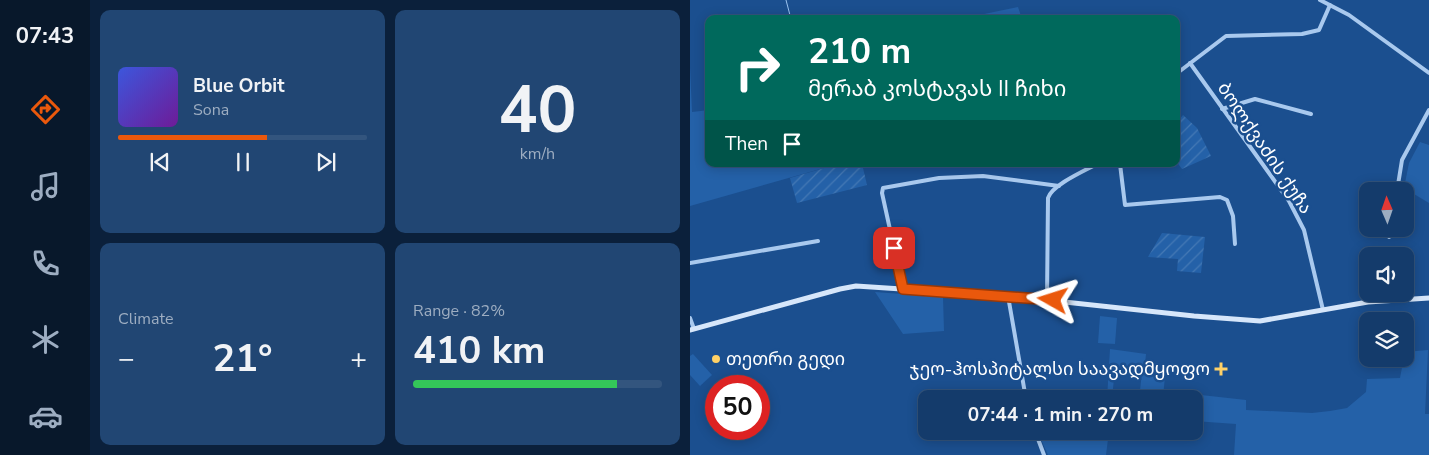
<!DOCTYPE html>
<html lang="en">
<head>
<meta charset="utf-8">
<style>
	:root { --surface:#143b6b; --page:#214673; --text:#f1f3f6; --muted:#9dadc1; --line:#33557e; --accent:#ea580c }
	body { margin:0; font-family:"Nunito Sans","Noto Sans Georgian",sans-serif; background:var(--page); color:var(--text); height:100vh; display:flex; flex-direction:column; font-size:19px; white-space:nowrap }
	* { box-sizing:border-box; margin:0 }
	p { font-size:16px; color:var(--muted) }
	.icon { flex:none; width:28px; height:28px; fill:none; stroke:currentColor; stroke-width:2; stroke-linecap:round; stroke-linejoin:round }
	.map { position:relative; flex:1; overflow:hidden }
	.side { display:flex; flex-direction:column; gap:10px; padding:10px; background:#0b203b; width:600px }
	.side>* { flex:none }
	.guide { position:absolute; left:15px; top:15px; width:475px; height:152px; border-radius:10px; box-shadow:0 2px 12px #0003,0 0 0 1px var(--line); background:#00695c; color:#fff; overflow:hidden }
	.needle { width:32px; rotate:358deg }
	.buttons { position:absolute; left:669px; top:182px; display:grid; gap:10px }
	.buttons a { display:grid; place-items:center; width:55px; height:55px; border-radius:10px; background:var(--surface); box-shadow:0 2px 12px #0003,0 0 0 1px var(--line); font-size:25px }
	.speed { position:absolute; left:15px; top:375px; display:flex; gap:10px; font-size:25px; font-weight:700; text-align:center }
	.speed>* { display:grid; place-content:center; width:65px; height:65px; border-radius:50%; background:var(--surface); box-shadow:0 2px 12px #0003,0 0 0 1px var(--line); line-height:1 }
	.speed .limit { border:8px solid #d22; background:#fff; color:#111 }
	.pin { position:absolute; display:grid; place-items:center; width:42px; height:42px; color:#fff; margin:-21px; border-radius:10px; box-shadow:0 2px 8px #0006 }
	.me { position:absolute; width:55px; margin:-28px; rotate:276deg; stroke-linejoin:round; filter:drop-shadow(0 0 4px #0008) }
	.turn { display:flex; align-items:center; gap:18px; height:105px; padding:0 20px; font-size:22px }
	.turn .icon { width:65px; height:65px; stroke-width:2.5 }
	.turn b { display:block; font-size:35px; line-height:42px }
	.then { display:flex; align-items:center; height:48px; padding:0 20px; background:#0003; gap:10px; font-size:19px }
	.big { font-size:38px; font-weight:700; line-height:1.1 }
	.side .tile { flex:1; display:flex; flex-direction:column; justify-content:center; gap:8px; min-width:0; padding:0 18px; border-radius:10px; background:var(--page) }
	.side .dial { align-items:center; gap:0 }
	.dial b { font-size:65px; line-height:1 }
	.song { display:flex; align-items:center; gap:15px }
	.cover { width:60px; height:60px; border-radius:8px; background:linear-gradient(135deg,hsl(230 70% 55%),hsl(280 70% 35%)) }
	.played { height:5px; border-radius:2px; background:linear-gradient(90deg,var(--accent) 60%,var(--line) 60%) }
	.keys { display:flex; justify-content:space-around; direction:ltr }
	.heat { display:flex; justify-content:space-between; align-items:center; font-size:28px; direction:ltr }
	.charge { height:8px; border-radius:4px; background:linear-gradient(90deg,#34c759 82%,var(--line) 0) }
	.side .tiles { flex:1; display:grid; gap:10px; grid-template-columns:repeat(2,1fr) }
	.trip { position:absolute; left:228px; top:390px; width:285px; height:50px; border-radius:10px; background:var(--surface); box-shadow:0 2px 12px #0003,0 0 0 1px var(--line); font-weight:700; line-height:50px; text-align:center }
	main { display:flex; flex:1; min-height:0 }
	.tab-bar { display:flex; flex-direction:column; width:90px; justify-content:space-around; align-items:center; background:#08182b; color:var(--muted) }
	.tab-bar .icon { width:35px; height:35px }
	.tab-bar .active { color:var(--accent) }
	.tab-bar b { font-size:22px; color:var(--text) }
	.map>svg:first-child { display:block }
	.green { fill:#2461a8 }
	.garden { fill:url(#garden-furrows) }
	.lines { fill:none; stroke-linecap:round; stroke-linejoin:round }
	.stream { stroke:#9cc4f0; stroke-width:1 }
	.minor { stroke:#a9c9ee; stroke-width:4 }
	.secondary { stroke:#d6e6fa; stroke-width:5 }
	.route-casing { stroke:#983908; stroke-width:12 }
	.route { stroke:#ea580c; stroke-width:9 }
	.poi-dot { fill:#ffd166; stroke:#1b4f8f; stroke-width:2 }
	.labels { text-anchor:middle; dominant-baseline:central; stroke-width:5; stroke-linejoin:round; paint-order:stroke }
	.street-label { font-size:18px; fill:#fff; stroke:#1b4f8f }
	.poi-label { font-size:18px; fill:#fff; stroke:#1b4f8f; text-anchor:start }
</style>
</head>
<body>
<main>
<nav class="tab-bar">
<b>07:43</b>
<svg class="icon active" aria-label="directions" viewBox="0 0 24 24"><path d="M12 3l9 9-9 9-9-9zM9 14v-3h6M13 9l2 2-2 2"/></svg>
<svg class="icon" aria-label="music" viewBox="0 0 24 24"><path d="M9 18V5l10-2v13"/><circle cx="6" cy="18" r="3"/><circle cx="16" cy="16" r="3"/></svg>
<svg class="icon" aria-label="phone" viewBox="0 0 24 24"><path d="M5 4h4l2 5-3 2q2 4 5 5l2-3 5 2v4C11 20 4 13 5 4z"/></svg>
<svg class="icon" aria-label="climate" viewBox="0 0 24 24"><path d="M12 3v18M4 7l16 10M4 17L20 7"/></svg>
<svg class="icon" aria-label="car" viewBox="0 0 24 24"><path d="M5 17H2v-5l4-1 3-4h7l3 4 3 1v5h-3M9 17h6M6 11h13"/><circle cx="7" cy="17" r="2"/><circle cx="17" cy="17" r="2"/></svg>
</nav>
<section class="side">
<div class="tiles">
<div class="tile">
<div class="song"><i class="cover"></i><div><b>Blue Orbit</b><p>Sona</p></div></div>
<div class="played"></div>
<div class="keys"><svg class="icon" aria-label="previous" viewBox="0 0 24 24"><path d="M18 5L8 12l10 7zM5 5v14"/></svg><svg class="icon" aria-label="pause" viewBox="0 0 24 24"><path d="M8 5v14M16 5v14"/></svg><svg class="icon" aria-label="next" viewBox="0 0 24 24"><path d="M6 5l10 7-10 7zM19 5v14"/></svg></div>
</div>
<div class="tile dial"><b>40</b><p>km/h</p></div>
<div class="tile"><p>Climate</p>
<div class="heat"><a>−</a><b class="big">21°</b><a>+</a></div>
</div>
<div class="tile"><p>Range · 82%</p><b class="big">410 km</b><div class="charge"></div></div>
</div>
</section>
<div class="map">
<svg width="739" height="455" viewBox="0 0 739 455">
	<defs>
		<pattern id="garden-furrows" width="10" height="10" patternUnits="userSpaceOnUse" patternTransform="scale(1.25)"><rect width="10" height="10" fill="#2461a8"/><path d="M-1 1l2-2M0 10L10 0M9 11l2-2" fill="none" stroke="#4579b5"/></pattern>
	</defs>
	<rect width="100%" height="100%" fill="#1b4f8f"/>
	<g class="green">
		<path d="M 328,7 L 332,19 L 270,19 Z"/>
		<path d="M 0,67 L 2,112 L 19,110 L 19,164 L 148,164 L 0,206 Z"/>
		<path d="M 730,142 L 739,145 L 739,203 L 714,188 L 719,163 Z"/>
		<path d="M 185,292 L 253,297 L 254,331 L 213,334 Z"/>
		<path d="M 410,316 L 427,318 L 425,344 L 408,343 Z"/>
		<path d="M 420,349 L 456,354 L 455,364 L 476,366 L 473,397 L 488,399 L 469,399 L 469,395 L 450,391 L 452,371 L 425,368 L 422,399 L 417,399 Z"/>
		<path d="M 738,350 L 735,414 L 739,414 L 739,455 L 544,455 L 546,424 L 504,421 L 502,394 L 556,400 L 556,410 L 622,413 L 640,411 L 657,408 L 676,392 L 677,379 L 710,378 L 715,352 Z"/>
		<path d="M 3,354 L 22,375 L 10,386 L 0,375 L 0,356 Z"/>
		<path d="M 347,431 L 414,434 L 415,431 L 419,431 L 416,455 L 358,455 Z"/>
	</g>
	<g class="garden">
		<path d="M 493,115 L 507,128 L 521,156 L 492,169 L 486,161 L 486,124 Z"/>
		<path d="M 148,164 L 172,164 L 177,185 L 107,203 L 100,178 Z"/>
		<path d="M 472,233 L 515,237 L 511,273 L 487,271 L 488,259 L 458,257 Z"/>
	</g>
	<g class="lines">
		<path class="stream" d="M 96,0 L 101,19"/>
		<g class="minor">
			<path d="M 630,0 L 659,15 L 739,73"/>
			<path d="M 500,63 L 599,201 L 614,230 L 633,310"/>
			<path d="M 486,74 L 536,36 L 612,34 L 629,30 L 640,5"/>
			<path d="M 532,109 L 565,99 L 621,114"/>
			<path d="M 430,164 L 435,205 L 530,197 L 537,200 L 543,216 L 545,244"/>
			<path d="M 707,191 L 712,160 L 739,110"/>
			<path d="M 699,237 L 701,229"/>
			<path d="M 0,263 L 128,241"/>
			<path d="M 213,289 L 192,193 L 193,188 L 249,178 L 293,176 L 369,186"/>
			<path d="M 318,296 L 336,399"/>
			<path d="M 357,300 L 358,198 C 362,185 394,171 407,164"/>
			<path d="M 0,318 L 4,329"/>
			<path d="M 345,431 L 354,455"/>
		</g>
		<path class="secondary" d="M 0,330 L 150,289 L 166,286 L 318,296 L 504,316 L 570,321 L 678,302 L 739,298"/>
	</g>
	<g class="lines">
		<defs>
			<path id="route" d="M 204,248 L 213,289 L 363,300"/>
		</defs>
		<use href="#route" class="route-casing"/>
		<use href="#route" class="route"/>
	</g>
	<g class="poi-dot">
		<circle cx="26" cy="359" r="5"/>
		<path d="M528.5 361.5h5v5h5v5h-5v5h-5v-5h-5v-5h5z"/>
	</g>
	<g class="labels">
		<g class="street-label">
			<text transform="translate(575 148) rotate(56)">ბოლქვაძის ქუჩა</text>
		</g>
		<g class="poi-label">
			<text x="36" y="359">თეთრი გედი</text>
			<text x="520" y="369" text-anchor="end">ჯეო-ჰოსპიტალსი საავადმყოფო</text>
		</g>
	</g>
</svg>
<div class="buttons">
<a><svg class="needle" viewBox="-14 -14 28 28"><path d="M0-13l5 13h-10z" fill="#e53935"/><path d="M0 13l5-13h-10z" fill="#9dadc1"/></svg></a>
<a><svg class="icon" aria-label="sound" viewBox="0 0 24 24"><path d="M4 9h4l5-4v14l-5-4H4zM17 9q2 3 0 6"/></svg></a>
<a><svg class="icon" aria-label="layers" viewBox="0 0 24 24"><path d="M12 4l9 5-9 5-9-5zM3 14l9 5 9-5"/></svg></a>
</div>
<div class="speed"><div class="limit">50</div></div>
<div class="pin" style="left:204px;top:248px;background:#d93025"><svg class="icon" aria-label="arrive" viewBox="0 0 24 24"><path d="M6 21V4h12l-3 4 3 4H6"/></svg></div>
<svg class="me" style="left:363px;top:300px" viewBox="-20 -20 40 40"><path d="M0-17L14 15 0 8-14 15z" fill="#ea580c" stroke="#fff" stroke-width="4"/></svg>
<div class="trip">07:44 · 1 min · 270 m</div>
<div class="guide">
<div class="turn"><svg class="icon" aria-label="right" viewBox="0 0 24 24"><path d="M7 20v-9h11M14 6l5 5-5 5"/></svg><div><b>210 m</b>მერაბ კოსტავას II ჩიხი</div></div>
<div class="then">Then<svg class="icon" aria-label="arrive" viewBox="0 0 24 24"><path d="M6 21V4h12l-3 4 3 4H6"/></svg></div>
</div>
</div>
</main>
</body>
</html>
